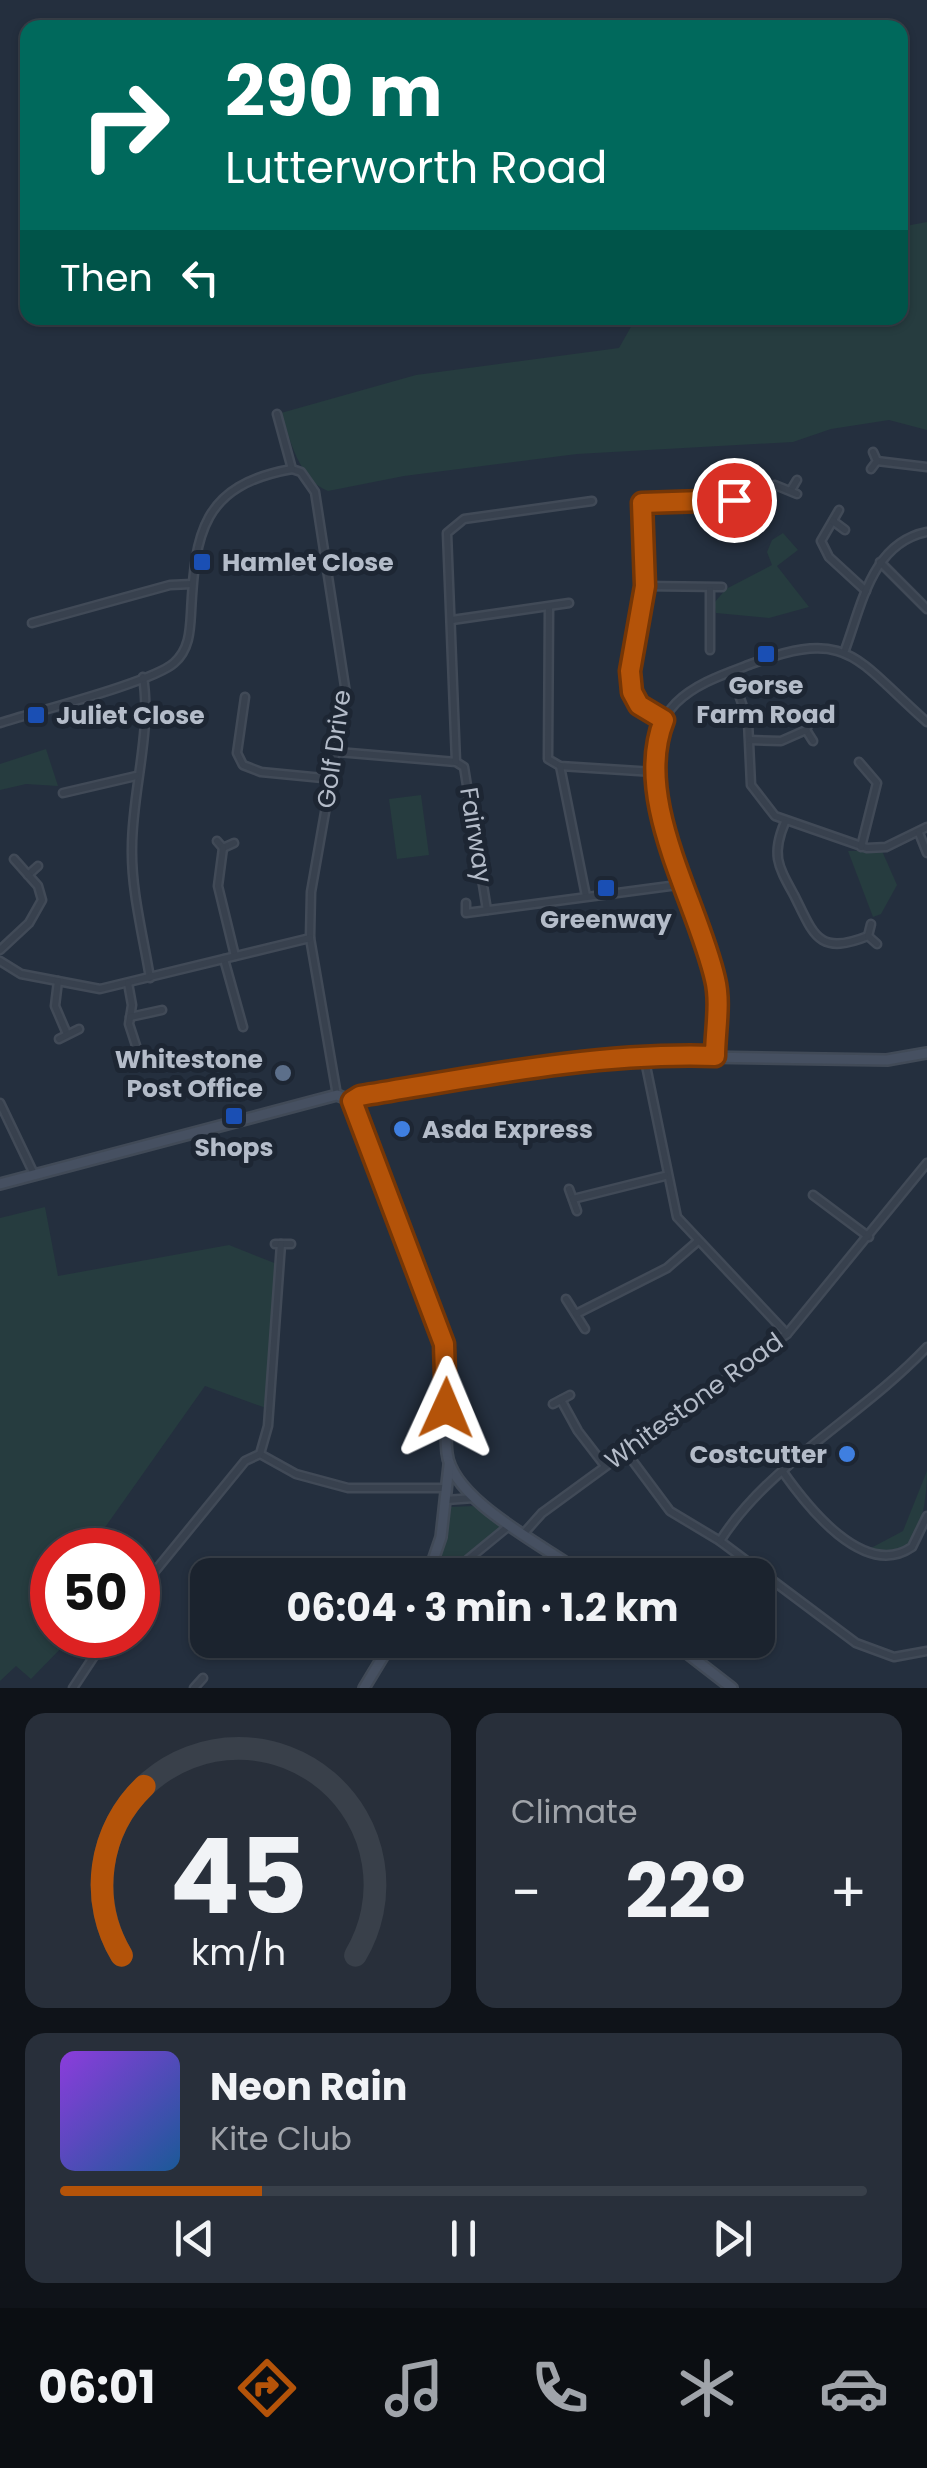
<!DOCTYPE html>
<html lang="en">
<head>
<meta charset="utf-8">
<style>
	:root { --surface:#1b232e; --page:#282f3a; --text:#f1f3f6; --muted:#a0a4aa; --line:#39404a; --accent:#b45309 }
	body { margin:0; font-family:Poppins,sans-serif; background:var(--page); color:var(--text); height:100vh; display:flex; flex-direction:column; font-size:38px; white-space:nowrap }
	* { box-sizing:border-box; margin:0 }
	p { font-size:32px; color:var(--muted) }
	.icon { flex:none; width:55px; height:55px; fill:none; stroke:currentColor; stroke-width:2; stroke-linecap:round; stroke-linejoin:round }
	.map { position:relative; height:1688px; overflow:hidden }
	.details { display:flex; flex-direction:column; gap:25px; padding:25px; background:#0f1319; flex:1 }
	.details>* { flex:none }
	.banner { position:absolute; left:20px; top:20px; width:888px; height:305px; border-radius:20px; box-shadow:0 2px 8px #0004,0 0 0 2px var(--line); background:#00695c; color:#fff; overflow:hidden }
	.speed { position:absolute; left:30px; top:1528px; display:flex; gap:20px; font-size:50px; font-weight:700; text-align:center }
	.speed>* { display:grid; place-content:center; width:130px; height:130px; border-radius:50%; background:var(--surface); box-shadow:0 2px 8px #0004,0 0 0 2px var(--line); line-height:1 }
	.speed .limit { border:15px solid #d22; background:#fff; color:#111 }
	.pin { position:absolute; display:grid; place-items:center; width:85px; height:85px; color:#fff; margin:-42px; border:5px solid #fff; border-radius:50%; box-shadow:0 2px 10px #0007 }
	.me { position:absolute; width:110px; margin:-55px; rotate:1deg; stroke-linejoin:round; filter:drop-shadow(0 0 8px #0008) }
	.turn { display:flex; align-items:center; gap:35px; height:210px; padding:0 40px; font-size:45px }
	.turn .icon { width:130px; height:130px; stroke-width:2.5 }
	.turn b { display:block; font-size:70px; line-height:85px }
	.then { display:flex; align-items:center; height:95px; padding:0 40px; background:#0003; gap:20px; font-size:38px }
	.big { font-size:75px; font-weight:700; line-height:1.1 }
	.details .tile { flex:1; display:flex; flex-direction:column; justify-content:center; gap:15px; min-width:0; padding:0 35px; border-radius:20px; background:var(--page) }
	.details .dial { align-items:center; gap:0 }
	.dial svg { height:260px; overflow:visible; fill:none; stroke:var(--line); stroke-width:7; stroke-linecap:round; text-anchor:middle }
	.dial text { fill:var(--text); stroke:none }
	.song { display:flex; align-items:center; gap:30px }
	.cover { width:120px; height:120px; border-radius:15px; background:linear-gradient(135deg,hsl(270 70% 55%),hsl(210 70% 35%)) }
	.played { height:10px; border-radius:5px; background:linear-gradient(90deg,var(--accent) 25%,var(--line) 25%) }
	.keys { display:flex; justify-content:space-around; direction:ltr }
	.heat { display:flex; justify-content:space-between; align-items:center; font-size:55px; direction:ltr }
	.details .tiles { flex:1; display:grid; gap:25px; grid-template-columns:1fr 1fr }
	.tile:last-child { grid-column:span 2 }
	.trip { position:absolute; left:190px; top:1558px; width:585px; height:100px; border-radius:20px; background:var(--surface); box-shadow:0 2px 8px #0004,0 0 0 2px var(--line); font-weight:700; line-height:100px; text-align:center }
	.tab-bar { display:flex; height:160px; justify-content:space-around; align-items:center; background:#0b0e12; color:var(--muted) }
	.tab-bar .icon { width:70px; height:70px }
	.tab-bar .active { color:var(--accent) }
	.tab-bar b { font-size:45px; color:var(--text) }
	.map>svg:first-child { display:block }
	.green { fill:#263c3f }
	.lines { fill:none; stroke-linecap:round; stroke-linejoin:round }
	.street-casing { stroke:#414a57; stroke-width:11 }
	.secondary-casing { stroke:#414a57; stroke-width:14 }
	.street { stroke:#38414e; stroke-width:6 }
	.secondary { stroke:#465061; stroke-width:9 }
	.route-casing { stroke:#753606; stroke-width:25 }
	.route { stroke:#b45309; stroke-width:18 }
	.transit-dot { fill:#1a4fb4; stroke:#1d2633; stroke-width:4 }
	.service-dot { fill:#5c6f8a; stroke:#1d2633; stroke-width:4 }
	.shop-dot { fill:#3f7fe0; stroke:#1d2633; stroke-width:4 }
	.labels { text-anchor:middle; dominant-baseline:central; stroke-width:10; stroke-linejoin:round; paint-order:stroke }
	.poi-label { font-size:25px; font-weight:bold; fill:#b4bcc9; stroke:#1d2633; text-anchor:start }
	.street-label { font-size:25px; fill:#b4bcc9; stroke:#1d2633 }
</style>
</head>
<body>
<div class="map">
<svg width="927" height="1688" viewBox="0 0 927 1688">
	<rect width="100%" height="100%" fill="#242f3e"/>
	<g class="green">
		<path d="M 927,222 L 927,430 L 889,420 L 831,429 L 793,442 L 577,454 L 404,476 L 328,491 C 299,480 290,439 281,413 L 416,375 L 619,348 L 636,318 L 900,318 L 900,227 Z"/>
		<path d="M 783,533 L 798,550 L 777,566 L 809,607 L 769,618 L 716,613 L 714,603 L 726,589 L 772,565 L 767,552 L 772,540 Z"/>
		<path d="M 46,749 L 58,786 L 26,784 L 0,790 L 0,764 Z"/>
		<path d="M 421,795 L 429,855 L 397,859 L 389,799 Z"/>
		<path d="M 848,851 L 882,851 L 897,885 L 881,914 L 873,917 Z"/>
		<path d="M 45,1207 L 58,1276 L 229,1245 L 277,1264 L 266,1408 L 205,1386 L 89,1550 L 52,1550 L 52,1602 L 42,1618 L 52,1635 L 67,1642 L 31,1679 L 16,1666 L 0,1681 L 0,1218 Z"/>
		<path d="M 927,1471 C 927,1503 919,1572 871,1548 L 903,1531 Z"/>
		<path d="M 473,1506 L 504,1524 L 446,1575 L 433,1575 L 446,1542 L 449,1507 Z"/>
	</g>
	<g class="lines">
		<defs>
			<g id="street">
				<path d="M 277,414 L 292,469 L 301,472 L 315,492 L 346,693 L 311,892 L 310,938 L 337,1095"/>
				<path d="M 877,461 L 927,467"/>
				<path d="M 871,469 L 877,461 L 873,452"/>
				<path d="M 791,490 L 797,480"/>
				<path d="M 839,510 L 821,541 L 829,557 L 866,591"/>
				<path d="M 833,521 L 845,530"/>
				<path d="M 880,562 L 927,609"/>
				<path d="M 645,586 L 722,587"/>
				<path d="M 549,607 L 548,759 L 560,766 L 654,772"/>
				<path d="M 452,620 L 569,603"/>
				<path d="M 32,623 L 170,585 L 192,584"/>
				<path d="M 710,650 L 710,590"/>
				<path d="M 845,650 C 862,604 872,543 927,532"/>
				<path d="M 731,672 L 748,721 L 751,785 L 775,816 L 867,848 L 886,847 L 927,827"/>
				<path d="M 143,677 C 152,732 132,792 132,847 C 131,890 143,935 150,978"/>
				<path d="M 245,697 L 237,753 L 243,765 L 261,772 L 333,779"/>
				<path d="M 664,720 L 639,705 L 632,691 L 631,671 L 645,586 L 642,503 L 721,503 L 775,485 L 797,494"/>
				<path d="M 810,721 L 806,730 L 813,741"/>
				<path d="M 0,723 C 34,712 153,682 174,663 C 189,650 190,632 191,613 C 195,533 202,485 292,469"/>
				<path d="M 750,740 L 781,741 L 806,730"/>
				<path d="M 338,752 L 456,762 L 464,767 L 487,910"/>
				<path d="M 456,762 L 447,533 L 464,519 L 592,501"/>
				<path d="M 859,762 L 877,783 L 861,847"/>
				<path d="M 560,766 L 586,896"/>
				<path d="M 63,793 L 136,776"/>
				<path d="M 785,822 C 771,855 778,866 794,895 C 814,935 818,956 868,936"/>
				<path d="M 919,833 L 927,853"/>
				<path d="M 217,841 L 223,848 L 234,843"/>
				<path d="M 223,848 L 218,886 L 235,956"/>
				<path d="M 28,875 L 38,866"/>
				<path d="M 466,903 L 466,913 L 685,884"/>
				<path d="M 871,924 L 868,936 L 877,944"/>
				<path d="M 0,950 L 29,923 L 42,900 L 38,886 L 14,859"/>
				<path d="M 224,959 L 243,1027"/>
				<path d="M 0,961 L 21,974 L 100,989 L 310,938"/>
				<path d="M 58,981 L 55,1006 L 67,1034"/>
				<path d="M 128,983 L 132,1005 L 129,1024 L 141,1061"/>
				<path d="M 130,1017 L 162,1010"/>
				<path d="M 59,1039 L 79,1029"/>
				<path d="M 644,1056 L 677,1217 L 787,1334"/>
				<path d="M 715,1056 C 715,1032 721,1003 715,979 C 699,909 616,764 676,703 C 696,683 725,674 751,664 C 850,627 855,659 927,722"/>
				<path d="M 0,1103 L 34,1174"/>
				<path d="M 569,1189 L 577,1211"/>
				<path d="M 813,1195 L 869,1237"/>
				<path d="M 573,1199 L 665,1176"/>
				<path d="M 275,1244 L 291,1244"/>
				<path d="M 566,1299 L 585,1329"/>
				<path d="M 576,1314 L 667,1268 L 698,1241"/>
				<path d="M 561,1400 L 578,1431 L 605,1466"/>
				<path d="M 553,1404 L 570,1395"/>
				<path d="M 626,1452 L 670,1511 L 720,1541 L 856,1643 L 894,1657 L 927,1651"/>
				<path d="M 260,1454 L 296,1474 L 348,1488 L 446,1488"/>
				<path d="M 783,1472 C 807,1506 864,1580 912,1547 L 927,1516"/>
				<path d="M 446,1500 L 474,1498"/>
				<path d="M 525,1532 L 542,1513 L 787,1334 L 927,1163"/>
				<path d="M 720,1541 C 768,1465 863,1415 927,1347"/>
				<path d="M 449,1575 L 510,1525"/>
				<path d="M 138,1592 L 245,1461 L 260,1454 L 268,1426 L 281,1244"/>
				<path d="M 73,1688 L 108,1635"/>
				<path d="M 194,1688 L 203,1678"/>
			</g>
			<g id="secondary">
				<path d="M 352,1101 L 444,1344 C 452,1380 443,1416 447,1453 C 452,1501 547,1547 584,1575"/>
				<path d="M 0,1184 L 337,1095 L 352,1101 L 360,1095 L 644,1056 L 887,1060 L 927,1053"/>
				<path d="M 428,1575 L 441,1537 L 449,1465"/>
				<path d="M 670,1640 L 732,1688"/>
				<path d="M 364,1688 L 393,1640"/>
			</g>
		</defs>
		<use href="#street" class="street-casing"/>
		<use href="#secondary" class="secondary-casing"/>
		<use href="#street" class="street"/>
		<use href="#secondary" class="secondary"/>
	</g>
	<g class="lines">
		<defs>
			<path id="route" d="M 446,1408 L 444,1344 L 352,1101 L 360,1096 C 476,1077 597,1052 715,1056 C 715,1032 721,1003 715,979 C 697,900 632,800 664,720 L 639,705 L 632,692 L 630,671 L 645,586 L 642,503 L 734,500"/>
		</defs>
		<use href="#route" class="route-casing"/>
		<use href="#route" class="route"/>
	</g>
	<g class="transit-dot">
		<rect x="192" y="552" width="20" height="20" rx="5"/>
		<rect x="756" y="644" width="20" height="20" rx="5"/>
		<rect x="26" y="705" width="20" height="20" rx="5"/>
		<rect x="596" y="878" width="20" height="20" rx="5"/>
		<rect x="224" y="1106" width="20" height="20" rx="5"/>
	</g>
	<circle class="service-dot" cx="283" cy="1073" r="10"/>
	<g class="shop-dot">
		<circle cx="402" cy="1129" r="10"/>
		<circle cx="847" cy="1454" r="10"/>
	</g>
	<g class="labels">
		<g class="poi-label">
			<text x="222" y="562">Hamlet Close</text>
			<text x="766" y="685" text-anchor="middle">Gorse<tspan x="766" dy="29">Farm Road</tspan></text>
			<text x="56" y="715">Juliet Close</text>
			<text x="606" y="919" text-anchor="middle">Greenway</text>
			<text x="263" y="1059" text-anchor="end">Whitestone<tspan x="263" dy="29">Post Office</tspan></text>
			<text x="422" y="1129">Asda Express</text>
			<text x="234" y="1147" text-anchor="middle">Shops</text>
			<text x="827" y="1454" text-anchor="end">Costcutter</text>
		</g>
		<g class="street-label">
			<text transform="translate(334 749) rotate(-82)">Golf Drive</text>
			<text transform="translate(476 835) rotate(81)">Fairway</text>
			<text transform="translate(694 1401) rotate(-36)">Whitestone Road</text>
		</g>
	</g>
</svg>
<div class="speed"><div class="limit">50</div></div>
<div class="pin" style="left:734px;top:500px;background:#d93025"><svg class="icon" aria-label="arrive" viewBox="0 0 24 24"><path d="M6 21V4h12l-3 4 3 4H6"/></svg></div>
<svg class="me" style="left:446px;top:1408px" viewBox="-20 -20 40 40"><path d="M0-17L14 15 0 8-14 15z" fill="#b45309" stroke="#fff" stroke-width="4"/></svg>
<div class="trip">06:04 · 3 min · 1.2 km</div>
<div class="banner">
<div class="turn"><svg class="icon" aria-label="right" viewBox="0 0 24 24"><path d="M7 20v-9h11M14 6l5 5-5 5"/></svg><div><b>290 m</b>Lutterworth Road</div></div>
<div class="then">Then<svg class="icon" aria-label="left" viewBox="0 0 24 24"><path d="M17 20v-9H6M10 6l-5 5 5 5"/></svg></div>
</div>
</div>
<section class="details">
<div class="tiles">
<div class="tile dial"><svg viewBox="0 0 100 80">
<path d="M14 69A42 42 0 1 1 86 69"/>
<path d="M14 69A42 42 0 0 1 21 17" stroke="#b45309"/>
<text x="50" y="56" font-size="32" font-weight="700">45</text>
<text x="50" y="72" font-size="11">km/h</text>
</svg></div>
<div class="tile"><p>Climate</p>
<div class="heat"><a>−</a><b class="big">22°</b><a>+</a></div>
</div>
<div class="tile">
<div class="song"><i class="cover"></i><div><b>Neon Rain</b><p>Kite Club</p></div></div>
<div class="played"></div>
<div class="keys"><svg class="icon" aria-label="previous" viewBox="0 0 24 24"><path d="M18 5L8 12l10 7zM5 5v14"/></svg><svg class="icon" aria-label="pause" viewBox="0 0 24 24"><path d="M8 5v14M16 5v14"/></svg><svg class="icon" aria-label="next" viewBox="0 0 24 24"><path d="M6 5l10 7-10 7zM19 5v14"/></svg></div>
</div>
</div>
</section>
<nav class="tab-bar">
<b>06:01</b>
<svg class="icon active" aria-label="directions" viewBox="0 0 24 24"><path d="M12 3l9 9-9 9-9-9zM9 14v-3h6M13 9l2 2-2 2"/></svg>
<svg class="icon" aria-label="music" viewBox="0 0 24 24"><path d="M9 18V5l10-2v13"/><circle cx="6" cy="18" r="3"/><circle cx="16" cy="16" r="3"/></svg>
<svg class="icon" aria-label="phone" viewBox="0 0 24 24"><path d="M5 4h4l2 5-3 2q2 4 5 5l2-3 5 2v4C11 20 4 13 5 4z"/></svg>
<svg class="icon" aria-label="climate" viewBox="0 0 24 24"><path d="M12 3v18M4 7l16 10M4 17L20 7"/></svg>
<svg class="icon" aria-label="car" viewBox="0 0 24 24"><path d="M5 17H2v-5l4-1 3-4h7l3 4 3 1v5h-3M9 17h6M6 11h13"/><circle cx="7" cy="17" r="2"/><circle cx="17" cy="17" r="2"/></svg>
</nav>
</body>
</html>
